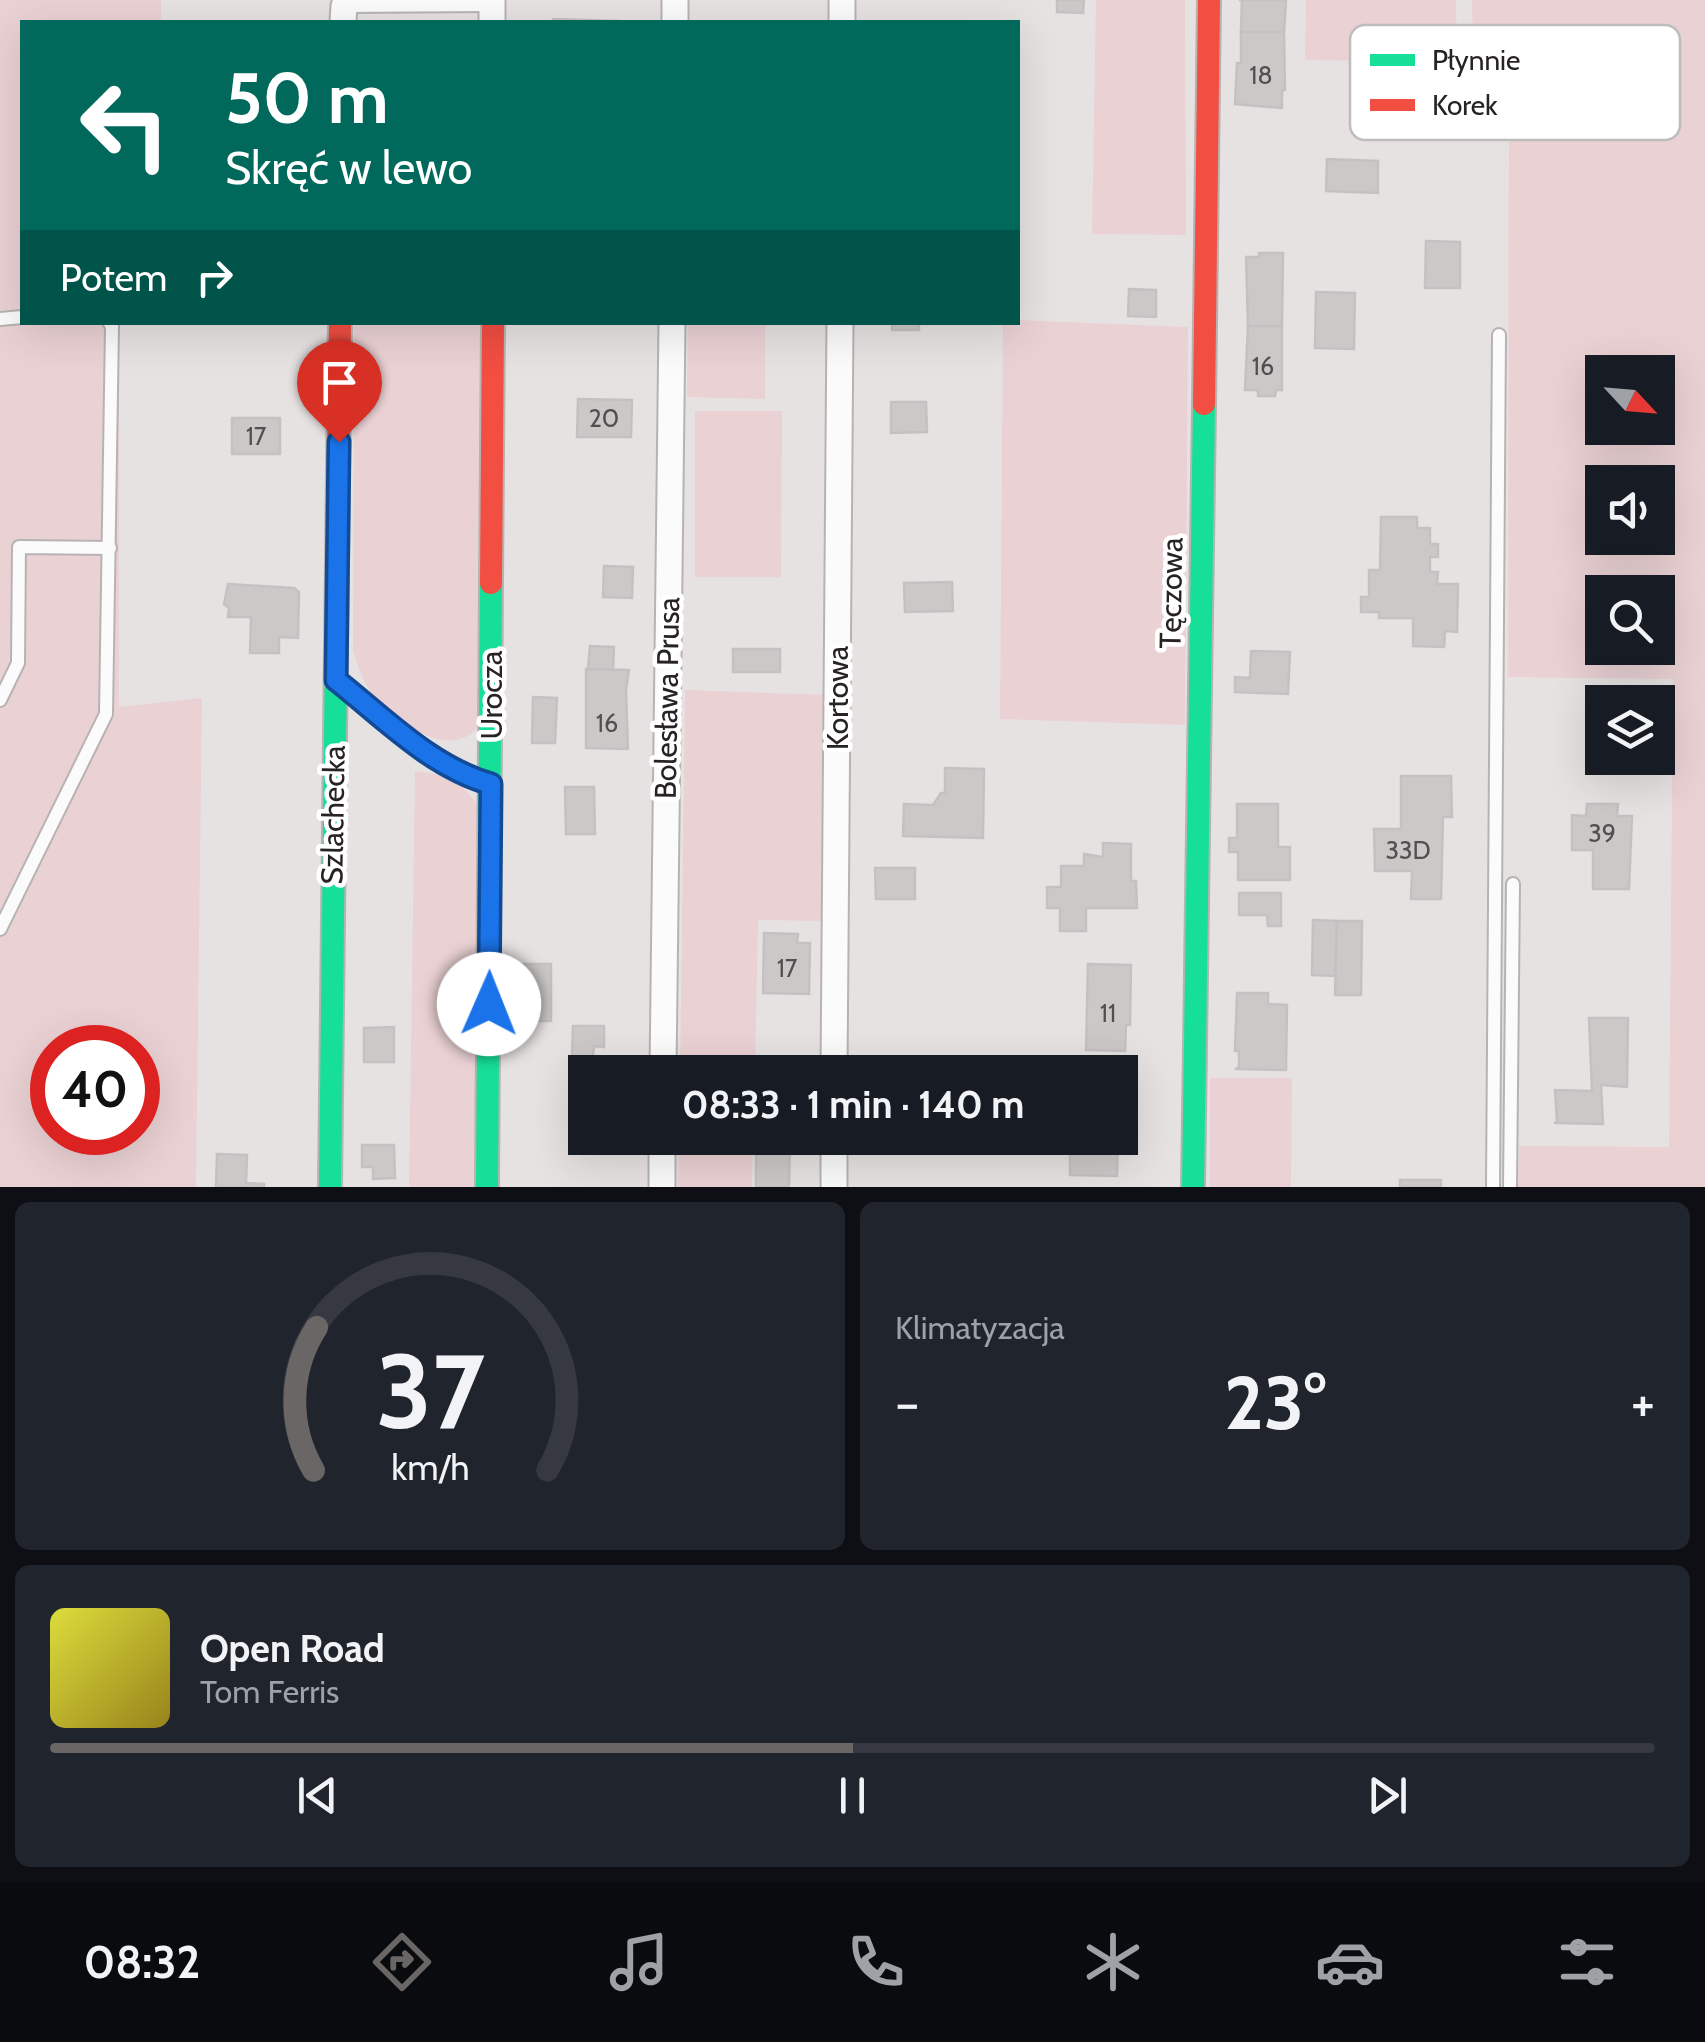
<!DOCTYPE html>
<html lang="pl">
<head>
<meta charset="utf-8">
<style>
	:root { --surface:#171b24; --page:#20242c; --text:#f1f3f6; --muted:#9ea1a6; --line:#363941; --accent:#6a6666 }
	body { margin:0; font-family:Cabin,sans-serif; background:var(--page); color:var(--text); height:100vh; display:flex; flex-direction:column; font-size:38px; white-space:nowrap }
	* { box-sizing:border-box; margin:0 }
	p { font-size:32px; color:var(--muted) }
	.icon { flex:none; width:55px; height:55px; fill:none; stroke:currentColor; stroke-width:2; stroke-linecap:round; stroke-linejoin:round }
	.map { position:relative; height:1187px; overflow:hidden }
	.drawer { display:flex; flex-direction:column; gap:15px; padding:15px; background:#0d0f14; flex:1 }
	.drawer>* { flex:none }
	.hud { position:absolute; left:20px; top:20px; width:1000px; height:305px; border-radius:0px; box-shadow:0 10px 40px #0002; background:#00695c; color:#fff; overflow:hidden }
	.needle { width:65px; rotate:116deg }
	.buttons { position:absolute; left:1585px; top:355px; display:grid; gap:20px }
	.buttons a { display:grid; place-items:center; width:90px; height:90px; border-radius:0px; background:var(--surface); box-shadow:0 10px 40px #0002; font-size:50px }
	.speed { position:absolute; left:30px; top:1025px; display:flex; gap:20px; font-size:50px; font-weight:700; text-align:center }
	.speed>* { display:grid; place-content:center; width:130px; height:130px; border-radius:50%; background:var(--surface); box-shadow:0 10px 40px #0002; line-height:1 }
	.speed .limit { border:15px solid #d22; background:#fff; color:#111 }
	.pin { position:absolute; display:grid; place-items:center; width:85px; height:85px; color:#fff; margin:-102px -42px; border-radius:50% 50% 50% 0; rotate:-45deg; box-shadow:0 0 10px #0007 }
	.pin .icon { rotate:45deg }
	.me { position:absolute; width:110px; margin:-55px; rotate:1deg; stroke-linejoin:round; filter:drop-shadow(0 0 8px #0008) }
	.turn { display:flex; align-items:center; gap:35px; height:210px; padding:0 40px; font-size:45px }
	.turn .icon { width:130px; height:130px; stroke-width:2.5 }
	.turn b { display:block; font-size:70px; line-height:85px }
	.then { display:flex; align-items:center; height:95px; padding:0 40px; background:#0003; gap:20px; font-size:38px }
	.big { font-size:75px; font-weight:700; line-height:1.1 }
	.drawer .widget { flex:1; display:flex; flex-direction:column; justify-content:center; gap:15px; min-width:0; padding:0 35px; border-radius:15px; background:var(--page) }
	.drawer .dial { align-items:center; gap:0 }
	.dial svg { height:260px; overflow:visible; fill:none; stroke:var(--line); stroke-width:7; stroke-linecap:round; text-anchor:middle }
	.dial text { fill:var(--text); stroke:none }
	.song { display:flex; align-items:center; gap:30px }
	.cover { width:120px; height:120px; border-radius:15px; background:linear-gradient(135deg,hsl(60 70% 55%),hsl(50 70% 35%)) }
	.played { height:10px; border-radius:5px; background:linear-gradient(90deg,var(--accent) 50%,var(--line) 50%) }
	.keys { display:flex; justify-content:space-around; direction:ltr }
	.heat { display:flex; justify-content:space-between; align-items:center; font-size:55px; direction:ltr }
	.drawer .tiles { flex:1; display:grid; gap:15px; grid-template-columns:1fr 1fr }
	.widget:last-child { grid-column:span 2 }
	.trip { position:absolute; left:568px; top:1055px; width:570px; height:100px; border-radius:0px; background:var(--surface); box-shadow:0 10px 40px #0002; font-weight:700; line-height:100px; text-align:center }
	.tabs { display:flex; height:160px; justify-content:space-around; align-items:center; background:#090b0e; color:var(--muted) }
	.tabs .icon { width:70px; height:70px }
	.tabs .selected { color:var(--accent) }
	.tabs b { font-size:45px; color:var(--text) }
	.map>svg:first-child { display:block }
	.green { fill:#ead1d4; fill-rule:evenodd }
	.building { fill:#ccc8c8; stroke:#c5c1c2; stroke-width:2.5 }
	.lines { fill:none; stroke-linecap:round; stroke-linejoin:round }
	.lane-casing { stroke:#b7b3b3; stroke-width:16 }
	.street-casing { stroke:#b7b3b3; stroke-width:29 }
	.fast-casing { stroke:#b7b3b3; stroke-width:26 }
	.jam-casing { stroke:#b7b3b3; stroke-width:26 }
	.lane { stroke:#fbfbfb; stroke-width:12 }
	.street { stroke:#fbfbfb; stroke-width:25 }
	.fast { stroke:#16e098; stroke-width:22 }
	.jam { stroke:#f24e42; stroke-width:22 }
	.route-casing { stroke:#114b97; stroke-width:25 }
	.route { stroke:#1a73e8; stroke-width:18 }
	.labels { text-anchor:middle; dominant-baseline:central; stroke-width:9; stroke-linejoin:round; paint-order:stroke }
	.number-label { font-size:25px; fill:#534f50 }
	.street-label { font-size:30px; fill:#272324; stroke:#fff }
	.key { fill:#fff; stroke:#bebdbd; stroke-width:2.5 }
	.key-label { font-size:28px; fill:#272324 }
</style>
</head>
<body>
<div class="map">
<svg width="1705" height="1187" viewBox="0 0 1705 1187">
	<rect width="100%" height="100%" fill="#e7e2e2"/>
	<g class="green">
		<path d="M 0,0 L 161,0 L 161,22 L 22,22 L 22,322 L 119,323 L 119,707 L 202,698 L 196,1187 L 0,1187 ZM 52,1048 L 138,1048 L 138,1132 L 52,1132 Z"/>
		<path d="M 1096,0 L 1185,0 L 1186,235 L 1092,234 Z"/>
		<path d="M 1306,0 L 1456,0 L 1457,62 L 1305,60 Z"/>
		<path d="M 1472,0 L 1705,0 L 1705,1187 L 1518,1187 L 1519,1146 L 1669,1147 L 1673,679 L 1508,677 L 1509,64 L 1473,62 ZM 1602,372 L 1658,372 L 1658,428 L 1602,428 ZM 1602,482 L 1658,482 L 1658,538 L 1602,538 ZM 1602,592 L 1658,592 L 1658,648 L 1602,648 Z"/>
		<path d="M 1018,320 L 1188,327 L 1185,725 L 1000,719 L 1003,323 Z"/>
		<path d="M 354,323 L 486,323 L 477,728 C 449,761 393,721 372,694 C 363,683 358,665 353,651 Z"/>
		<path d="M 688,323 L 765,323 L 765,399 L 687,397 Z"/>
		<path d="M 695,411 L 782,411 L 781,577 L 695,577 Z"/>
		<path d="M 685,690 L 830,695 L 827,921 L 758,920 L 755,1072 L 680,1072 Z"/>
		<path d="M 415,771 C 451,776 457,777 479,807 L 477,1187 L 409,1187 Z"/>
		<path d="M 1210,1078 L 1292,1078 L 1291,1187 L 1210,1187 Z"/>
		<path d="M 679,1138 L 753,1138 L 752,1187 L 678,1187 Z"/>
	</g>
	<g class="building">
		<path d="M 1057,0 L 1084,0 L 1083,13 L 1057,12 Z"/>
		<path d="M 1239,0 L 1286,0 L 1284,32 L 1241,32 L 1242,0 Z"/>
		<path d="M 553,19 L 621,21 L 553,22 Z"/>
		<path d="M 1241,32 L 1284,32 L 1285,90 L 1282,90 L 1282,108 L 1235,104 L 1237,63 L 1241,63 Z"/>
		<path d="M 1327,159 L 1378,161 L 1378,193 L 1326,191 Z"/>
		<path d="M 1426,241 L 1460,242 L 1460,288 L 1425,288 Z"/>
		<path d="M 1259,253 L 1283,253 L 1282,326 L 1248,326 L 1246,257 L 1259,257 Z"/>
		<path d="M 1129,289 L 1156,290 L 1156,317 L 1128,316 Z"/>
		<path d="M 1316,292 L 1355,293 L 1354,349 L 1315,348 Z"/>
		<rect x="892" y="322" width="27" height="8"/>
		<path d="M 1248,326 L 1282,326 L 1282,390 L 1276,390 L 1275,396 L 1258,396 L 1258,390 L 1245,390 Z"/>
		<path d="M 578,399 L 632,400 L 631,437 L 577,437 Z"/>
		<path d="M 891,402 L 926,402 L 927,432 L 891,433 Z"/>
		<rect x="232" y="418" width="48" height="36"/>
		<path d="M 1381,517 L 1417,517 L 1417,528 L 1430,528 L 1430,544 L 1438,544 L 1438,557 L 1430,557 L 1430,572 L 1438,572 L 1437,584 L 1458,584 L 1457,632 L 1445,631 L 1444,647 L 1413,646 L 1413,618 L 1379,618 L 1379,612 L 1361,612 L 1361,597 L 1369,597 L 1369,570 L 1380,570 Z"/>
		<path d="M 604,566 L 633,567 L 632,598 L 603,597 Z"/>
		<path d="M 952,582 L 953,611 L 905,612 L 904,583 Z"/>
		<path d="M 228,584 L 294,588 L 299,592 L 298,638 L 279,637 L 279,653 L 250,653 L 251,617 L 228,617 L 229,608 L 224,604 Z"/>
		<path d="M 590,646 L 614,647 L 613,670 L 588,669 Z"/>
		<rect x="733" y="649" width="47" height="23"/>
		<path d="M 1251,651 L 1290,652 L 1288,694 L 1235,692 L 1235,677 L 1250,678 Z"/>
		<path d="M 586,669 L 629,670 L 626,690 L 628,749 L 586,748 Z"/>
		<path d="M 533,697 L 557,698 L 555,743 L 532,743 Z"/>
		<path d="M 945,768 L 984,769 L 983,838 L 903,836 L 904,804 L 933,805 L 941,793 L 945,793 Z"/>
		<path d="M 1401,776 L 1451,776 L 1452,817 L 1443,817 L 1441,899 L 1411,899 L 1412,871 L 1375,871 L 1374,829 L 1401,829 Z"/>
		<path d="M 565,787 L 594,787 L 595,834 L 566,834 Z"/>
		<path d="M 1237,804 L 1278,804 L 1278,847 L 1290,847 L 1290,880 L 1238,880 L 1238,852 L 1229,852 L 1229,838 L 1237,838 Z"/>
		<path d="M 1587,804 L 1618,804 L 1617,816 L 1632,816 L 1629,889 L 1593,889 L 1593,850 L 1572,850 L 1572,815 L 1586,816 Z"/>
		<path d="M 1103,843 L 1131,844 L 1131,881 L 1136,881 L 1137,908 L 1086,908 L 1086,931 L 1060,931 L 1060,908 L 1047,908 L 1047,887 L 1061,887 L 1061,866 L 1084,866 L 1084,854 L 1103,857 Z"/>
		<path d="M 875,868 L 915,868 L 915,899 L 876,899 Z"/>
		<path d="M 1239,893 L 1281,893 L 1281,926 L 1268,926 L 1267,915 L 1239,915 Z"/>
		<path d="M 1313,920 L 1337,921 L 1335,976 L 1312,975 Z"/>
		<path d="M 1337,921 L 1362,921 L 1361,995 L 1335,995 Z"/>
		<path d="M 764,933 L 798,934 L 797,943 L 810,943 L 809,994 L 763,993 Z"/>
		<path d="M 522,964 L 551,964 L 551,1021 L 521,1021 L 522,1000 L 529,1000 L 529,992 L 522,992 Z"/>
		<path d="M 1088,964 L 1131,965 L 1130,1025 L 1126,1025 L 1125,1051 L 1086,1050 Z"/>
		<path d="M 1237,993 L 1268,993 L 1268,1004 L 1287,1005 L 1286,1070 L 1235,1069 L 1239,1067 L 1239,1051 L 1235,1051 Z"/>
		<path d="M 1589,1018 L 1628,1018 L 1627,1087 L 1601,1085 L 1603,1124 L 1554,1123 L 1557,1122 L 1555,1090 L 1592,1091 Z"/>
		<path d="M 573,1026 L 604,1026 L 604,1047 L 594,1046 L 593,1056 L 572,1056 Z"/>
		<path d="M 394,1027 L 394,1062 L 364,1062 L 364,1028 Z"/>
		<path d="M 756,1138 L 790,1138 L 789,1187 L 756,1187 Z"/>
		<path d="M 1070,1138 L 1118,1138 L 1117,1176 L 1070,1175 Z"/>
		<path d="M 362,1145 L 394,1145 L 395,1178 L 373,1179 L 373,1167 L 362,1167 Z"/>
		<path d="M 217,1154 L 247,1155 L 246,1183 L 264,1184 L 264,1187 L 216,1187 Z"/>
		<rect x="1400" y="1180" width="41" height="7"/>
	</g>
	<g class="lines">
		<defs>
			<g id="lane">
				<path d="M 344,6 L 492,5"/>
				<path d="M 0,319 L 22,317"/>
				<path d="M 342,685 L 438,760 L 486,783"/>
				<path d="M 0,700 L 18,663 L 19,547 L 110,548"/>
				<path d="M 0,929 L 106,714 L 112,326 L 109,322"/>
				<path d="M 1493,1187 L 1499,335"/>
				<path d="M 1510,1187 L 1513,884"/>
			</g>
			<g id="street">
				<path d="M 492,0 L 492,22"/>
				<path d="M 343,22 L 344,6"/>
				<path d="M 675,22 L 675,0"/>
				<path d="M 842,22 L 842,0"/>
				<path d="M 663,1072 L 672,322"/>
				<path d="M 834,1072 L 840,322"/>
				<path d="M 662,1187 L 662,1138"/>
				<path d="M 834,1187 L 834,1138"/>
			</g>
			<g id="fast">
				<path d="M 330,1187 L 338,473"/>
				<path d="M 487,1187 L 491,583"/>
				<path d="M 1193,1187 L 1204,404"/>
			</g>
			<g id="jam">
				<path d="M 1204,404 L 1209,0"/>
				<path d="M 338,473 L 340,322"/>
				<path d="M 491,583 L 493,322"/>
			</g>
		</defs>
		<use href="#lane" class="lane-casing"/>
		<use href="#street" class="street-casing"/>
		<use href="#fast" class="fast-casing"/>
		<use href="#jam" class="jam-casing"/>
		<use href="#lane" class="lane"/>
		<use href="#street" class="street"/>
		<use href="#fast" class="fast"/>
		<use href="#jam" class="jam"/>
	</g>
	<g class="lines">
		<defs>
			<path id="route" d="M 339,442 L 336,680 C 384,718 431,767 491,784 L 489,1004"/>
		</defs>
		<use href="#route" class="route-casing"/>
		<use href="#route" class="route"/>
	</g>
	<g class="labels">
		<g class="number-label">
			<text x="1261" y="75">18</text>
			<text x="1263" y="366">16</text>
			<text x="604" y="418">20</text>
			<text x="256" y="436">17</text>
			<text x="607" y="723">16</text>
			<text x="1602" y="833">39</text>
			<text x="1408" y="850">33D</text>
			<text x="787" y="968">17</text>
			<text x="1108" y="1013">11</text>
		</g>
		<g class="street-label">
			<text transform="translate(1171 593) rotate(-89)">Tęczowa</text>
			<text transform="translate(491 695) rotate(-90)">Urocza</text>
			<text transform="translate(667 698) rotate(-89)">Bolesława Prusa</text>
			<text transform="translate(837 698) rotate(-90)">Kortowa</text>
			<text transform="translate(333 815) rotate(-89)">Szlachecka</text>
		</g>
	</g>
	<rect x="1350" y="25" width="330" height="115" rx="15" class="key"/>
	<rect x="1370" y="54" width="45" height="12" fill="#16e098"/>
	<rect x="1370" y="99" width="45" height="12" fill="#f24e42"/>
	<g class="key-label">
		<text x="1432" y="70">Płynnie</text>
		<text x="1432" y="115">Korek</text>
	</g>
</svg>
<div class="buttons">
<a><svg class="needle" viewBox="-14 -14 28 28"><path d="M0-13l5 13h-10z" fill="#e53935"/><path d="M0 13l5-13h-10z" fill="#9ea1a6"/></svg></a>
<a><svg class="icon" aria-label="sound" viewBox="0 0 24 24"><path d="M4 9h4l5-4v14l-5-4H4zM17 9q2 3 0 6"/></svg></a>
<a><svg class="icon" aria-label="search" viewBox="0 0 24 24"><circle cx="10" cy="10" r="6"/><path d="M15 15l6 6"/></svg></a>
<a><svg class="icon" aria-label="layers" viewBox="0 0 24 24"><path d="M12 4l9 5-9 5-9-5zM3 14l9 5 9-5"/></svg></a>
</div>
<div class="speed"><div class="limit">40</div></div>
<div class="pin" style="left:339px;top:442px;background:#d93025"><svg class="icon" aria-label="arrive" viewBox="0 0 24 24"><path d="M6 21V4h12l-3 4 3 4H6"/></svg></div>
<svg class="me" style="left:489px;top:1004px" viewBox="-20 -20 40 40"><circle r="19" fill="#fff"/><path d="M0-13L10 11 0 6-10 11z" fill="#1a73e8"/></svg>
<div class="trip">08:33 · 1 min · 140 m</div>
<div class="hud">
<div class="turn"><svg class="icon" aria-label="left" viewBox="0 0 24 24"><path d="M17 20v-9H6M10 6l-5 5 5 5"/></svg><div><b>50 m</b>Skręć w lewo</div></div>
<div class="then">Potem<svg class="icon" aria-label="right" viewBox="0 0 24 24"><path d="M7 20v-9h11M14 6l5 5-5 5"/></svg></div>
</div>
</div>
<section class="drawer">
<div class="tiles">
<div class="widget dial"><svg viewBox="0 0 100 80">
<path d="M14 69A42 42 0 1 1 86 69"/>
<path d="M14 69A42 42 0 0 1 15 25" stroke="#6a6666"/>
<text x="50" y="56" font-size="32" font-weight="700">37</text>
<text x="50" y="72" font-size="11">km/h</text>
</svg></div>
<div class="widget"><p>Klimatyzacja</p>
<div class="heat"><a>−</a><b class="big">23°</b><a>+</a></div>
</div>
<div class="widget">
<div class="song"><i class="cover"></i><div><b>Open Road</b><p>Tom Ferris</p></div></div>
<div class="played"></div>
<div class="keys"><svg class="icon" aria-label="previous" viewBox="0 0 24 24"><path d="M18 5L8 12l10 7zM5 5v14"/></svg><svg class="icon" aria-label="pause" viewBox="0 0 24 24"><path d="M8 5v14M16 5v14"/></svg><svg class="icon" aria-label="next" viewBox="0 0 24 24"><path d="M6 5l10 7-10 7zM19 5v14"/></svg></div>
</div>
</div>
</section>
<nav class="tabs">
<b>08:32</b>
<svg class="icon selected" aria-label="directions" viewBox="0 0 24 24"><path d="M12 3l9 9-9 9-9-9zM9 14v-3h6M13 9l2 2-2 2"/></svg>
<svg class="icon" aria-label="music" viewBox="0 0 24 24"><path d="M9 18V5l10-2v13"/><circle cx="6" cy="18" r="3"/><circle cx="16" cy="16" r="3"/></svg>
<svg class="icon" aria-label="phone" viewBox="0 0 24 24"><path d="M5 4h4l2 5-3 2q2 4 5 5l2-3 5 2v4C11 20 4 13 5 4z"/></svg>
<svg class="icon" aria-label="climate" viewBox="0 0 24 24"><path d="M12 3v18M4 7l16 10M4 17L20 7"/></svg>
<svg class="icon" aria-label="car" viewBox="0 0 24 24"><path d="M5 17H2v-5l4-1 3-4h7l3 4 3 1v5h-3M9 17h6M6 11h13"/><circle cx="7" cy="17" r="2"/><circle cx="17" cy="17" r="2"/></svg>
<svg class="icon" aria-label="filters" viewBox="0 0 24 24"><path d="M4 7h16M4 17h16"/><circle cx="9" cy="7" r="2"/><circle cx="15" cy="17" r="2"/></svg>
</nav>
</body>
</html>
